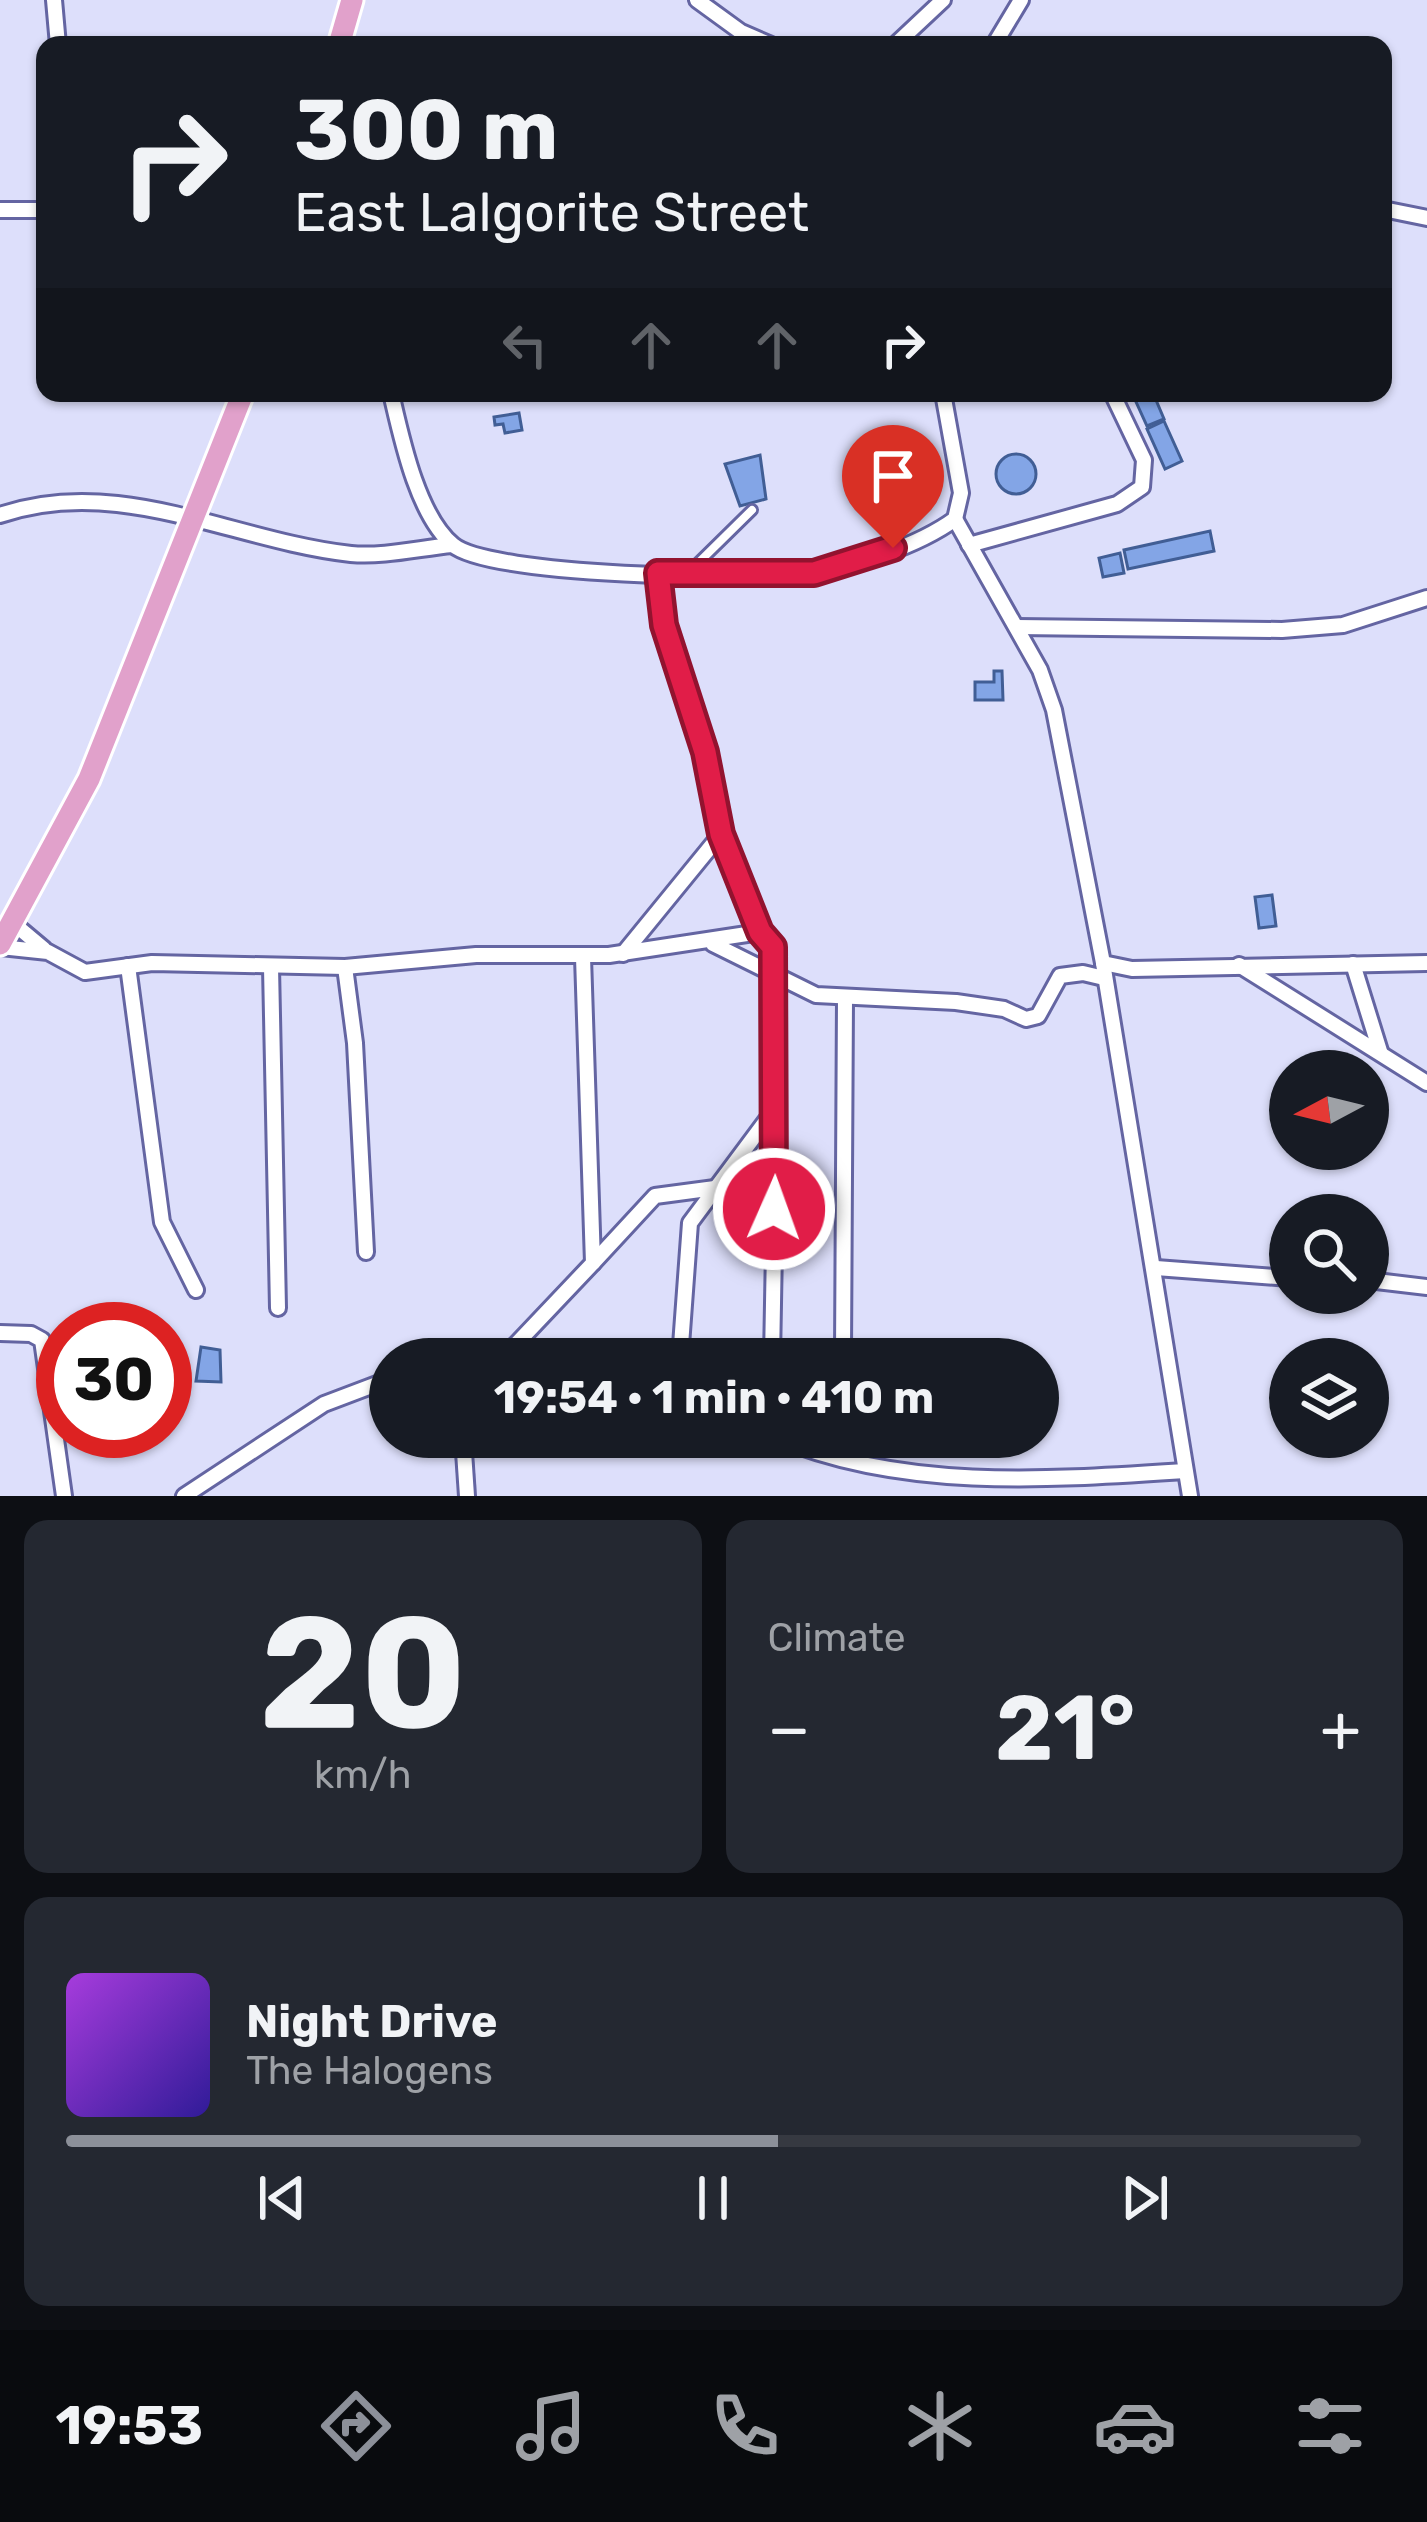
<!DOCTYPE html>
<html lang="en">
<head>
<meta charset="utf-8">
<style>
	:root { --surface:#171b24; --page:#242831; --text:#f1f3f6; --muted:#9ea1a6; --line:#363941; --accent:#8c9099 }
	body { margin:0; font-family:Rubik,sans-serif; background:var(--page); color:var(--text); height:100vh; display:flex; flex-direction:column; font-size:45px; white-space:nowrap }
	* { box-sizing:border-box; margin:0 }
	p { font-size:39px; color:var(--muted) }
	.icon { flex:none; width:66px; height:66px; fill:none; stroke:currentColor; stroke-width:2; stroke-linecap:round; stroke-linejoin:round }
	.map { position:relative; height:1496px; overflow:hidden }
	.sheet { display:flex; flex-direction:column; gap:24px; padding:24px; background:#0d0f14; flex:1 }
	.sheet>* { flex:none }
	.hud { position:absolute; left:36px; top:36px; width:1356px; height:366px; border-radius:24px; box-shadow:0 3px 9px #0004; background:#171b24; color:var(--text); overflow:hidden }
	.needle { width:78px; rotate:263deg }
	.tools { position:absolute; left:1269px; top:1050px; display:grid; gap:24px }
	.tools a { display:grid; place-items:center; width:120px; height:120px; border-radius:50%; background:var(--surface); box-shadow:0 3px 9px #0004; font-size:60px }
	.speed { position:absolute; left:36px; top:1302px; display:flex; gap:24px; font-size:60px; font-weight:700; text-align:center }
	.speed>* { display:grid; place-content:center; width:156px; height:156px; border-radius:50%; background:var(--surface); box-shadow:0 3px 9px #0004; line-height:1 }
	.speed .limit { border:18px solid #d22; background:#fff; color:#111 }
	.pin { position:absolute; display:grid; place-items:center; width:102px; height:102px; color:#fff; margin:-123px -51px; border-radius:50% 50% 50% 0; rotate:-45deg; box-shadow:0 0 12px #0007 }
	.pin .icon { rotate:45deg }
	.me { position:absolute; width:132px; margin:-66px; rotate:2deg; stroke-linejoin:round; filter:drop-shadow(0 0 9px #0008) }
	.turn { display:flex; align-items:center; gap:42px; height:252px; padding:0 60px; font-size:54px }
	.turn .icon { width:156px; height:156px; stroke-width:2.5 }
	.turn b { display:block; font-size:84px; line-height:102px }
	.lanes { display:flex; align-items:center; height:114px; padding:0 60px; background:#0003; justify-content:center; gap:60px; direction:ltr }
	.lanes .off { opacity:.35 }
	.big { font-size:90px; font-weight:700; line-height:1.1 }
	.sheet .card { flex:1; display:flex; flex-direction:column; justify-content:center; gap:18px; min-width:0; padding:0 42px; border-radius:24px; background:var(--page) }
	.sheet .dial { align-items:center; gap:0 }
	.dial b { font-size:156px; line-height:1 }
	.song { display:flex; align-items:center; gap:36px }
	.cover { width:144px; height:144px; border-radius:18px; background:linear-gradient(135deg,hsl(280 70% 55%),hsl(250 70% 35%)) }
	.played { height:12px; border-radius:6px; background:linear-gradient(90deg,var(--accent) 55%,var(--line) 55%) }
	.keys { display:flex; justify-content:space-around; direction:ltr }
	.heat { display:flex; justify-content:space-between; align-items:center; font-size:66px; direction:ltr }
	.sheet .tiles { flex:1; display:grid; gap:24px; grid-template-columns:1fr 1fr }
	.card:last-child { grid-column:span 2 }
	.trip { position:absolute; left:369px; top:1338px; width:690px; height:120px; border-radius:60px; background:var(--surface); box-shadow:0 3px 9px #0004; font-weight:700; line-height:120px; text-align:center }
	.dock { display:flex; height:192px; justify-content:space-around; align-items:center; background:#090b0e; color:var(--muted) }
	.dock .icon { width:84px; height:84px }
	.dock .on { color:var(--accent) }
	.dock b { font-size:54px; color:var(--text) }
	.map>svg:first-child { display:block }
	.building { fill:#83a5e6; stroke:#415e95; stroke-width:3 }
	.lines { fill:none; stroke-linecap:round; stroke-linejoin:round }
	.lane-casing { stroke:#6465a2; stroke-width:14 }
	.street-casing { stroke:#6465a2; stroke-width:20 }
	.primary-casing { stroke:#fff; stroke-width:27 }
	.lane { stroke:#fff; stroke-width:8 }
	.street { stroke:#fff; stroke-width:14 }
	.primary { stroke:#e1a1cb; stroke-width:21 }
	.route-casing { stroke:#92132f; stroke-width:30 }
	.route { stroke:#e11d48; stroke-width:21 }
</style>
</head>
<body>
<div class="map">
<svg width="1427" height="1496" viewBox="0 0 1427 1496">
	<rect width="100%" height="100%" fill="#dddffb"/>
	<g class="building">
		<path d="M 1132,393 L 1153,393 L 1164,419 L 1147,426 Z"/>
		<path d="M 519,413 L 522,430 L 505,433 L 503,424 L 495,425 L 494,417 Z"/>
		<path d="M 1164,421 L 1182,461 L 1165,469 L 1147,429 Z"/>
		<circle cx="1016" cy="474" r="20"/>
		<path d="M 760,455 L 766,499 L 740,506 L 725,464 Z"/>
		<path d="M 882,457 L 886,488 L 852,492 L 848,461 Z"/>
		<path d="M 1210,531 L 1214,551 L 1128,569 L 1124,550 Z"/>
		<path d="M 1120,553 L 1124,573 L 1103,577 L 1099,558 Z"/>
		<path d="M 994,671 L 1002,671 L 1003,700 L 975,700 L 975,682 L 994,682 Z"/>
		<path d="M 1272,895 L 1276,926 L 1259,928 L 1255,897 Z"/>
		<path d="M 201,1347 L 220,1350 L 221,1382 L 196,1381 Z"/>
	</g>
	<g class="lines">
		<defs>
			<path id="lane" d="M 689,572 L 752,510"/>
			<g id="street">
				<path d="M 54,0 L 58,45"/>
				<path d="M 697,0 L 741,32 L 771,45"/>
				<path d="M 895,45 L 943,0"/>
				<path d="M 994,45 L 1021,0"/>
				<path d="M 1383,209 L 1427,218"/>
				<path d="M 0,210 L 45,210"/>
				<path d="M 391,393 C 401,436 417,515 453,545 C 490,576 754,581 808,573 C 854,567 918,546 955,519 L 961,493 L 943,393"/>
				<path d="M 0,515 C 119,474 233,541 351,554 C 383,557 420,548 452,545"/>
				<path d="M 955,519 L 1040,670 L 1054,710 L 1103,963 L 1132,969 L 1427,963"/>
				<path d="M 969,545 L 1117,504 L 1142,487 L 1144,460 L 1112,393"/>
				<path d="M 658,573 L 664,625 L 705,752 L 721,834 L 760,932 L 773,947 L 777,1081 L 772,1359"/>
				<path d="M 1017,627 L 1282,630 L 1343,625 L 1427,598"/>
				<path d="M 13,923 L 44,949"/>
				<path d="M 713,944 L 816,995 L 956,1002 L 1004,1009 L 1026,1019 L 1038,1016 L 1060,976 L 1083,973 L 1104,978"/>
				<path d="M 0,947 L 48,952 L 85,972 L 152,963 L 345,967 L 476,955 L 609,955 L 760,932"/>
				<path d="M 623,954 L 721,834"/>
				<path d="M 1103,963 L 1190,1496"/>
				<path d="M 1353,964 L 1380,1051"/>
				<path d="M 1239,965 L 1427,1083"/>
				<path d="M 128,966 L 162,1222 L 196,1290"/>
				<path d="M 271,967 L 278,1308"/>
				<path d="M 345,967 L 355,1043 L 366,1252"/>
				<path d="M 593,1263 L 655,1196 L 715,1188"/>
				<path d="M 1156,1268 L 1290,1278"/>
				<path d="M 1368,1280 L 1427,1287"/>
				<path d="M 0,1333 L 31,1334 L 42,1340 L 64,1496"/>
				<path d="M 843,1353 L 845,999"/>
				<path d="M 502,1359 L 593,1263 L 583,957"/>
				<path d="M 680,1359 L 690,1223 L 777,1106"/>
				<path d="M 463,1437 L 467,1496"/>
				<path d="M 775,1437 C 902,1491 1049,1480 1185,1471"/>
				<path d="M 184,1496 L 324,1404 L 390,1379"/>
			</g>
			<g id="primary">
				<path d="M 339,45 L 352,0"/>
				<path d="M 0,944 L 89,779 L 243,393"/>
			</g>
		</defs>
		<use href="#lane" class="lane-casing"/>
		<use href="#street" class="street-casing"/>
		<use href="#primary" class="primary-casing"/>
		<use href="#lane" class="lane"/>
		<use href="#street" class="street"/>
		<use href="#primary" class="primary"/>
	</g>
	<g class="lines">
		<defs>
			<path id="route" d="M 774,1209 L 773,947 L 760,932 L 721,834 L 705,752 L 664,625 L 658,573 L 814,573 L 893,548"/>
		</defs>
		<use href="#route" class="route-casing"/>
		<use href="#route" class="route"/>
	</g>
</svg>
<div class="tools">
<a><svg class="needle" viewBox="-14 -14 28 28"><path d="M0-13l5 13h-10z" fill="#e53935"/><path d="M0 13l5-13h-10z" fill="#9ea1a6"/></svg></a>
<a><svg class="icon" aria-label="search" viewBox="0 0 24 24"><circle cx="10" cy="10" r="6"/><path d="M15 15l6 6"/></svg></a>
<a><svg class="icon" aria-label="layers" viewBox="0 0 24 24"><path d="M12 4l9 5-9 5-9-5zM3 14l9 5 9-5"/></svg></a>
</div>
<div class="speed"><div class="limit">30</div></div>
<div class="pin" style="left:893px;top:548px;background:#d93025"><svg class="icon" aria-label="arrive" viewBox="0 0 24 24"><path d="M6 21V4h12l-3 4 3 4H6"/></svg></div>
<svg class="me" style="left:774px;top:1209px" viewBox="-20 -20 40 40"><circle r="17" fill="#e11d48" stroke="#fff" stroke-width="3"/><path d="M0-11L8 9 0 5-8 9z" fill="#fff"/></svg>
<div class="trip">19:54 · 1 min · 410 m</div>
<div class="hud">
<div class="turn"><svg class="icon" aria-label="right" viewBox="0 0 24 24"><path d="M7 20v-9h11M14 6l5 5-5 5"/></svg><div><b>300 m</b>East Lalgorite Street</div></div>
<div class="lanes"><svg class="icon off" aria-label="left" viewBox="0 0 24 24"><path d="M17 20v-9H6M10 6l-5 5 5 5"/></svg><svg class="icon off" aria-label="ahead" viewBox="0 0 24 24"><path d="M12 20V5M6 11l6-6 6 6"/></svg><svg class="icon off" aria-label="ahead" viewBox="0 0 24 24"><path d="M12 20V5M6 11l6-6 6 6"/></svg><svg class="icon" aria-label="right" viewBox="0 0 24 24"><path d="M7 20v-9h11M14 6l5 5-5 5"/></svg></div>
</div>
</div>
<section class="sheet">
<div class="tiles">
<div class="card dial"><b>20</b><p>km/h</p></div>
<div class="card"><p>Climate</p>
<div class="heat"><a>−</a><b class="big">21°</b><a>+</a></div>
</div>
<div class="card">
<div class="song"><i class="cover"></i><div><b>Night Drive</b><p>The Halogens</p></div></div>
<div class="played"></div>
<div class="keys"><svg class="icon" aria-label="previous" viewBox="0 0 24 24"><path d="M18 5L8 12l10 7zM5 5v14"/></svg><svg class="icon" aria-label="pause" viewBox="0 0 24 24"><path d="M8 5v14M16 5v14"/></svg><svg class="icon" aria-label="next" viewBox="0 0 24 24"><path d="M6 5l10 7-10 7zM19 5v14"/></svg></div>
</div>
</div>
</section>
<nav class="dock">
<b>19:53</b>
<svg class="icon on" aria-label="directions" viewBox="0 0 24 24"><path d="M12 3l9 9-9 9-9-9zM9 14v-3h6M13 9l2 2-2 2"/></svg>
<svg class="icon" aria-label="music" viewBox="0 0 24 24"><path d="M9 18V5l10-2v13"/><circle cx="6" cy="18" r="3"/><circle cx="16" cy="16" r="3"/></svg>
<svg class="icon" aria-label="phone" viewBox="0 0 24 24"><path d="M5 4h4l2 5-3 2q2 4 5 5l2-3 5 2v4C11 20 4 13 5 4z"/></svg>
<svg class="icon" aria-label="climate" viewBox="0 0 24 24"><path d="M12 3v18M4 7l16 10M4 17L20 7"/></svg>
<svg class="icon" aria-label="car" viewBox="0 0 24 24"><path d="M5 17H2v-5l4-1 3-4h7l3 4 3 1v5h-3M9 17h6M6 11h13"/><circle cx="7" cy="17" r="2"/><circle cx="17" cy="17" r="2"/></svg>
<svg class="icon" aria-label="filters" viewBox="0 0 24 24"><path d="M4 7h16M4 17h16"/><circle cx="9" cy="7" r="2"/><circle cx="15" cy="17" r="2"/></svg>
</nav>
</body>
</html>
